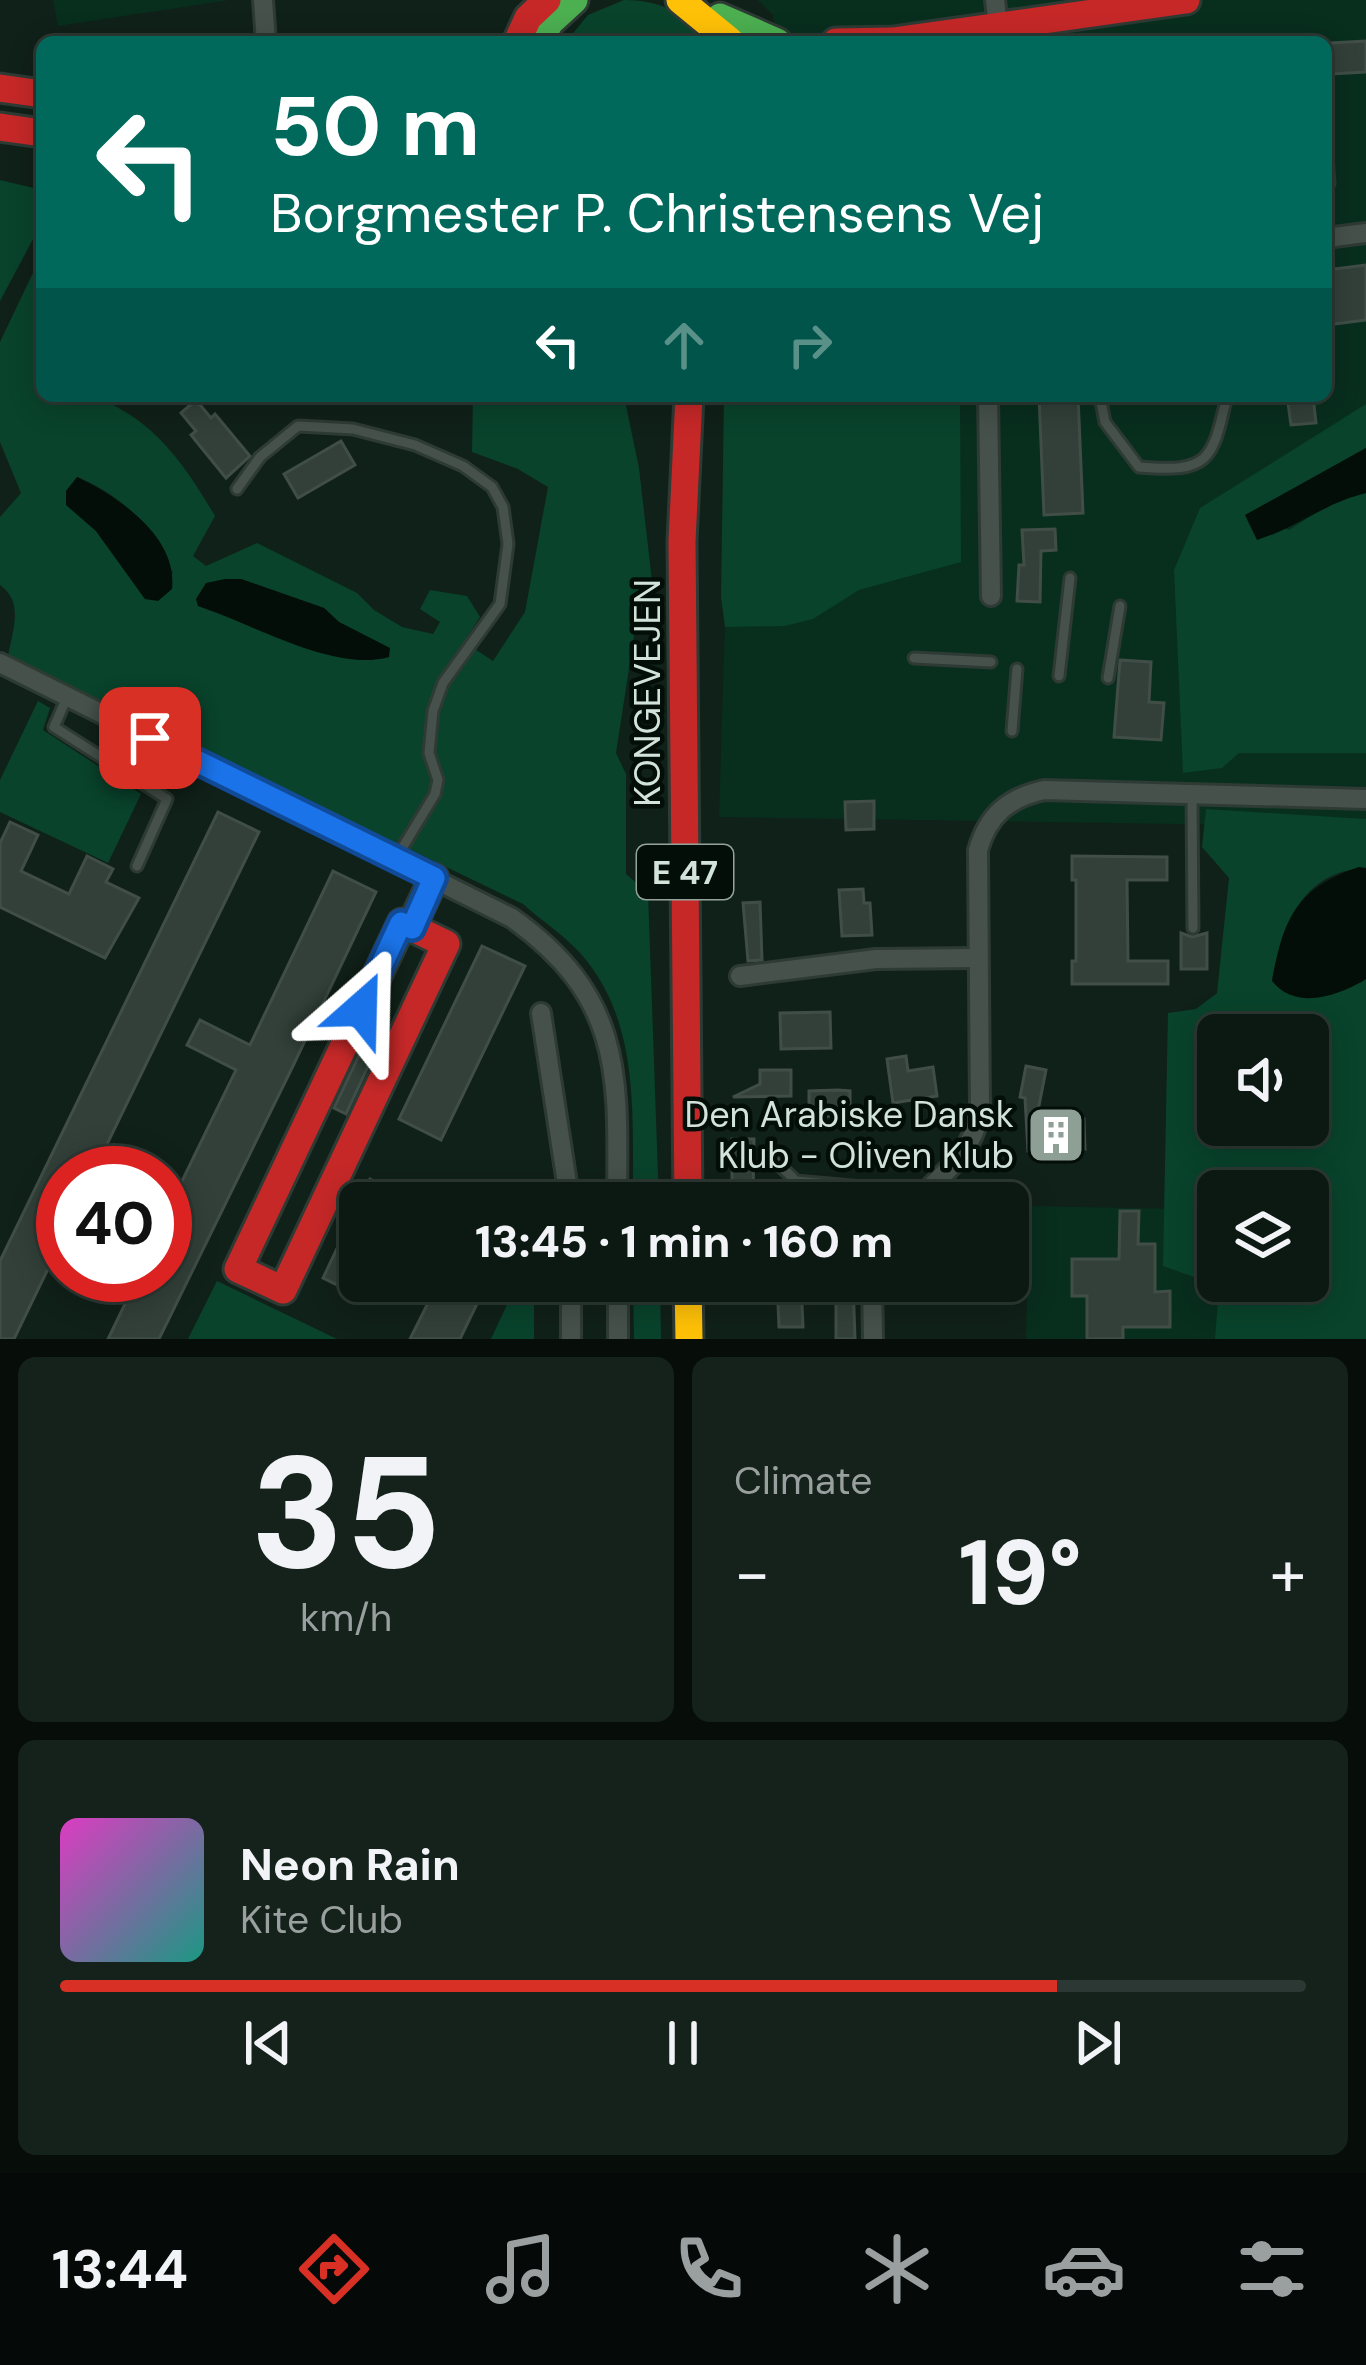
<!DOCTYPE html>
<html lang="en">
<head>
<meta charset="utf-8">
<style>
	:root { --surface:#0c1913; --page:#15221c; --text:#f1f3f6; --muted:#9aa0a0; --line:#2c3833; --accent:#d93025 }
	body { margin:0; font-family:"DM Sans",sans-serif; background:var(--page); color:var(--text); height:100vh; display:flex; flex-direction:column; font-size:45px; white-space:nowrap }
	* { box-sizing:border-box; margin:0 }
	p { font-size:39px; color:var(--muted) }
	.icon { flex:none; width:66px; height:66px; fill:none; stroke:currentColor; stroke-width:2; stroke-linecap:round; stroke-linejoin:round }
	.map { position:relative; height:1339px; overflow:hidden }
	.sheet { display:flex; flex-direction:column; gap:18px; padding:18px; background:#070e0a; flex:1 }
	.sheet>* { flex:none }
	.hud { position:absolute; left:36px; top:36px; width:1296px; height:366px; border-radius:18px; box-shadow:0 6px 30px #0003,0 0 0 3px var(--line); background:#00695c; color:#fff; overflow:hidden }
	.tools { position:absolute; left:1197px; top:1014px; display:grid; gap:24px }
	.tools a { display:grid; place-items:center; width:132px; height:132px; border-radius:18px; background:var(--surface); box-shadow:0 6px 30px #0003,0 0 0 3px var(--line); font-size:60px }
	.speed { position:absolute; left:36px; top:1146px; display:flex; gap:24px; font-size:60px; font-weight:700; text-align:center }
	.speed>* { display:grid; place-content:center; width:156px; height:156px; border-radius:50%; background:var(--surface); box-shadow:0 6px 30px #0003,0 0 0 3px var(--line); line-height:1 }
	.speed .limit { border:18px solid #d22; background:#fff; color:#111 }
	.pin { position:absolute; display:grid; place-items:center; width:102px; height:102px; color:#fff; margin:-51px; border-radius:24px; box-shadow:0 6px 18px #0006 }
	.me { position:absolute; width:132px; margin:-66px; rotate:25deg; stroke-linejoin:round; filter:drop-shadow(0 0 9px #0008) }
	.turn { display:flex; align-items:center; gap:42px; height:252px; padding:0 36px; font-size:54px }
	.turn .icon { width:156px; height:156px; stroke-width:2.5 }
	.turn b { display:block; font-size:84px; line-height:102px }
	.lanes { display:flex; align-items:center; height:114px; padding:0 36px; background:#0003; justify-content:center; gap:60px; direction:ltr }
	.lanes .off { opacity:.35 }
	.big { font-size:90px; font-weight:800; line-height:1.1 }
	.sheet .widget { flex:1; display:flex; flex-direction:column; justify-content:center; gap:18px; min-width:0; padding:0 42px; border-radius:18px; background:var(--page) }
	.sheet .dial { align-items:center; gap:0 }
	.dial b { font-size:156px; line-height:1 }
	.song { display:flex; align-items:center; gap:36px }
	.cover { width:144px; height:144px; border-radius:18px; background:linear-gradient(135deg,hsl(310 70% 55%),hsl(170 70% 35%)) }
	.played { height:12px; border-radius:6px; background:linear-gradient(90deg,var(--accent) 80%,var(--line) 80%) }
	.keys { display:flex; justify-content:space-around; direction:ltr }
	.heat { display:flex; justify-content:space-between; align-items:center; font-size:66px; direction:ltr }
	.sheet .tiles { flex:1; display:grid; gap:18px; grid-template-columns:1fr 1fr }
	.widget:last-child { grid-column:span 2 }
	.trip { position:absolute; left:339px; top:1182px; width:690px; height:120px; border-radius:18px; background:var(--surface); box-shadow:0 6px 30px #0003,0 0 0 3px var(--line); font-weight:800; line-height:120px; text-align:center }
	.tab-bar { display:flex; height:192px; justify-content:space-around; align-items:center; background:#050a08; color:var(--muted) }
	.tab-bar .icon { width:84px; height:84px }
	.tab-bar .selected { color:var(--accent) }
	.tab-bar b { font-size:54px; color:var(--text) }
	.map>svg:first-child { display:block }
	.built { fill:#082e1e }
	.green { fill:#09432c; fill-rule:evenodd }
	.water { fill:#040e09 }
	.building { fill:#324039; stroke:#404e47; stroke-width:3 }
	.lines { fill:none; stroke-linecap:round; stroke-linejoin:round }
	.lane-casing { stroke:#2e3a34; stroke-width:15 }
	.street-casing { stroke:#2e3a34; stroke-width:24 }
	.fast-casing { stroke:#2e3a34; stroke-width:33 }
	.slow-casing { stroke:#2e3a34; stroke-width:33 }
	.jam-casing { stroke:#2e3a34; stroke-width:33 }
	.lane { stroke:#46514b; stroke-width:9 }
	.street { stroke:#46514b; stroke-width:18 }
	.fast { stroke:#4caf50; stroke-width:27 }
	.slow { stroke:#ffc107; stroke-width:27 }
	.jam { stroke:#c62828; stroke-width:27 }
	.route-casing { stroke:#114b97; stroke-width:30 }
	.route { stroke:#1a73e8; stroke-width:21 }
	.labels { text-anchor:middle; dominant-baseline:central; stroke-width:9; stroke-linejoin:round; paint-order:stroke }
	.shield { fill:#040e08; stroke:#94a39b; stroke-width:3 }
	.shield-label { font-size:33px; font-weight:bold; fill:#d2e3da }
	.street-label { font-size:36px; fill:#d2e3da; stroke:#040e08 }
	.poi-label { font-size:36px; fill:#d2e3da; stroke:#040e08; text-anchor:end }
</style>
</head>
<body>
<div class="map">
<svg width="1366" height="1339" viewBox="0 0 1366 1339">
	<rect width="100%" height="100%" fill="#102119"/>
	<g class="built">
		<path d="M 53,0 L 230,0 L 58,26 Z"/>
		<path d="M 758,0 L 1366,0 L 1366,827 L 719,817 L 732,396 L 1326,396 L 1326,42 L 774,42 L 773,15 Z"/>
		<path d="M 1029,1206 L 1181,1209 L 1248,1339 L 1026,1339 Z"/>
	</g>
	<g class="green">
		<path d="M 624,0 C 658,0 685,11 701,42 L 566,42 L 588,15 Z"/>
		<path d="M 0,180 L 42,190 L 40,226 L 0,301 Z"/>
		<path d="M 42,254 L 42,396 C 59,396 83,392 98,398 C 155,421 185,465 215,516 L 193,556 L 206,566 L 257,543 L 357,593 L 374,610 L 402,627 L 433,634 L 440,622 L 420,609 L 430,590 L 467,596 L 480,617 L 464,642 L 493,661 L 525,612 L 548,487 L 518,469 L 472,452 L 473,396 L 624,396 L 639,468 L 652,581 L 636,623 L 616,753 L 626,774 L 626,874 L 648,893 L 659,1203 L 633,1203 C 632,1121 641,1028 586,960 C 570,939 543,922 523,904 L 8,656 C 13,629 24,602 0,585 L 0,517 L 21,493 L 0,442 L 0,342 ZM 78,477 C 130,501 147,523 173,573 L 145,599 L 96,531 L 67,505 ZM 241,579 L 324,608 L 339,622 L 389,648 L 358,659 L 326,653 L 198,606 Z"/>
		<path d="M 724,396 L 960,396 L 961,562 L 859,590 L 813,619 L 785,626 L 725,627 L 721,597 Z"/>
		<path d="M 1366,404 L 1366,448 L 1246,515 L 1289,530 L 1330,504 L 1366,493 L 1366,753 L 1239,753 L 1222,768 L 1183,773 L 1174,570 L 1200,508 Z"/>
		<path d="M 38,701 L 50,708 L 43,730 L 141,794 L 108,863 L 0,812 L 0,780 Z"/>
		<path d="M 1206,809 L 1366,819 L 1366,868 C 1301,871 1282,927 1272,981 L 1360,983 L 1366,979 L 1366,1339 L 1215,1339 L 1219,1286 L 1163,1266 L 1168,1013 L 1196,1009 L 1217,993 L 1229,878 L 1202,847 ZM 1218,1035 L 1308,1035 L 1308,1125 L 1218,1125 ZM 1218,1191 L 1308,1191 L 1308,1281 L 1218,1281 Z"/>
		<path d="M 217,1281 L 337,1339 L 188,1339 Z"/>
		<path d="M 518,1281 L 534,1281 L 534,1339 L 491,1339 Z"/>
		<path d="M 633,1281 L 660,1281 L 661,1339 L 634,1339 Z"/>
	</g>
	<g class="water">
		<path d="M 1366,448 L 1366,493 C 1327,502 1296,528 1257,540 L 1245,515 Z"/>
		<path d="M 77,477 C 118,497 178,536 172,589 L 158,601 L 145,599 L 96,531 L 66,505 L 66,491 Z"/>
		<path d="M 225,579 L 241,579 L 324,608 L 339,622 L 390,648 L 389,657 C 334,673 251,623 198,606 L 196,599 L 206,583 Z"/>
		<path d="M 1359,867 L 1366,868 L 1366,979 C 1338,996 1296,1011 1272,981 C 1283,919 1296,888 1359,867 Z"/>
	</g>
	<g class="building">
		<path d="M 1366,41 L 1366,72 L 1332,74 L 1331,43 Z"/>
		<path d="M 1366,265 L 1366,320 L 1326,325 L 1326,270 Z"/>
		<path d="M 1039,396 L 1078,396 L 1083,513 L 1044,515 Z"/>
		<path d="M 1287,396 L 1313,396 L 1316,423 L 1291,425 Z"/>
		<path d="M 196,400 L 211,418 L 215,414 L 250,456 L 226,478 L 191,435 L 196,431 L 181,413 Z"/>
		<path d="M 341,441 L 355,465 L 298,498 L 284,474 Z"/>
		<path d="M 1055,529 L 1056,550 L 1041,551 L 1040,602 L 1017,601 L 1019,565 L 1024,565 L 1022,530 Z"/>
		<path d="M 1120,660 L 1151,662 L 1149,702 L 1164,703 L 1161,740 L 1114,737 Z"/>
		<path d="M 874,801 L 874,829 L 846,830 L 845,802 Z"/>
		<path d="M 218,812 L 259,832 L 93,1173 L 63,1173 L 63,1238 L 14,1339 L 0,1339 L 0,1261 Z"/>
		<path d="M 10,822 L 38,835 L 21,871 L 69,894 L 87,856 L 113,869 L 106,882 L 139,898 L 105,958 L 0,907 L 0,843 Z"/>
		<path d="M 1072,856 L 1167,857 L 1167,880 L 1127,880 L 1128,961 L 1168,961 L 1168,984 L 1072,984 L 1072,961 L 1076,961 L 1076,880 L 1072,880 Z"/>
		<path d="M 333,871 L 376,892 L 292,1068 L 159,1339 L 108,1339 L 139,1275 L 165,1275 L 165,1216 L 236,1070 L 187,1045 L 200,1020 L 250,1045 Z"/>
		<path d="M 863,889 L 864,903 L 870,903 L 872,935 L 842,936 L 839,890 Z"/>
		<path d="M 760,902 L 762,960 L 748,961 L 743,903 Z"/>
		<path d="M 1181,933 L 1192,937 L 1207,933 L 1207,969 L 1181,969 Z"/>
		<path d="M 482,946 L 525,966 L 441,1140 L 399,1119 Z"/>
		<path d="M 830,1012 L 831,1048 L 781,1049 L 780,1013 Z"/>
		<path d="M 360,1053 L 372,1058 L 346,1114 L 334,1108 Z"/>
		<path d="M 906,1056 L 908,1071 L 933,1067 L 937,1096 L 893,1103 L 887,1059 Z"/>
		<path d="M 1026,1066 L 1046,1070 L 1036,1121 L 1084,1119 L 1085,1149 L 1028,1151 L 1025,1098 L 1020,1097 Z"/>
		<path d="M 760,1070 L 791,1070 L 791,1096 L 733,1097 L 760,1084 Z"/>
		<path d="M 838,1090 L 850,1091 L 850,1115 L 809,1117 L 809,1091 Z"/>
		<path d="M 732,1139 L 754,1139 L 753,1199 L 732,1198 Z"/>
		<path d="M 370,1179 L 422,1203 L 360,1203 L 360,1296 L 323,1278 Z"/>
		<path d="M 1120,1211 L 1139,1211 L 1138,1244 L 1155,1244 L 1155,1292 L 1170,1291 L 1170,1327 L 1123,1327 L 1123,1339 L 1087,1339 L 1087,1296 L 1072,1296 L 1072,1259 L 1119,1259 Z"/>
		<path d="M 439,1281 L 488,1281 L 460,1339 L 410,1339 Z"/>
		<path d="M 777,1281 L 801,1281 L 803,1327 L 779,1327 Z"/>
		<path d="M 836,1281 L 853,1281 L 855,1339 L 836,1339 Z"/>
	</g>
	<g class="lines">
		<defs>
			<g id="lane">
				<path d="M 1326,142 L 1329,184 L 1326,184"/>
				<path d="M 1100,396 L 1105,422 L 1139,467 C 1210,473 1212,461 1227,396"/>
				<path d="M 237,489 L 260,457 L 298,426 L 353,429 L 415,445 L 463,466 L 492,487 L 503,507 L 508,544 L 500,604 L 443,683 L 433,711 L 429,753 L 438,780 L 435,794 L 395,860"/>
				<path d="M 914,658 L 991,662"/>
				<path d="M 1059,676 L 1070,578"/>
				<path d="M 1108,678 L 1120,606"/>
				<path d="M 67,697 L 54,727 L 167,799 L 137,866"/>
				<path d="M 1012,731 L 1017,669"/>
				<path d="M 1192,797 L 1193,928"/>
				<path d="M 771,1157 L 796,1181 L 873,1188 L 911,1203"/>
			</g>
			<g id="street">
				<path d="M 263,0 L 266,42"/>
				<path d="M 995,0 L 998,26"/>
				<path d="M 1326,238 L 1366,233"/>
				<path d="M 988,396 L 991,596"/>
				<path d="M 0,663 L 512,918 C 625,999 618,1077 617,1203"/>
				<path d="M 740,976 L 876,959 L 977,958"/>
				<path d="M 541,1013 L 570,1203"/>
				<path d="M 914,1203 C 942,1175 971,1154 980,1114 L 978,850 C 988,815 1008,798 1044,790 L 1366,799"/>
				<path d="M 571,1281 L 571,1339"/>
				<path d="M 618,1281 L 618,1339"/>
				<path d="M 872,1281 L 873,1339"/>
			</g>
			<g id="fast">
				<path d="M 720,17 L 777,42"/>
				<path d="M 539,42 L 550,22 L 574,0"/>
			</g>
			<g id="slow">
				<path d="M 680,0 L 730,41"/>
				<path d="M 688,1281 L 689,1339"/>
			</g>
			<g id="jam">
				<path d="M 517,42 L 528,18 L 547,0"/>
				<path d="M 836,42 L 893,41 L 1186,0"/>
				<path d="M 0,88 L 42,94"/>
				<path d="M 0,127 L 42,133"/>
				<path d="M 411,927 L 446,944 L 283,1290 L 238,1269 L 402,923 L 411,927 L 434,878"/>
				<path d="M 688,1203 L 682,541 L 689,396"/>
			</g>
		</defs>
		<use href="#lane" class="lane-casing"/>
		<use href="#street" class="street-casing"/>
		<use href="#fast" class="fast-casing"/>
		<use href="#slow" class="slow-casing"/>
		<use href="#jam" class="jam-casing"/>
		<use href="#lane" class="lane"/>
		<use href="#street" class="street"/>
		<use href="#fast" class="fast"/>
		<use href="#slow" class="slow"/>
		<use href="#jam" class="jam"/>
	</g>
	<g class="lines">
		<defs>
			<path id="route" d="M 150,738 L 434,878 L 412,928 L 401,923 L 361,1009"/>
		</defs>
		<use href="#route" class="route-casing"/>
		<use href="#route" class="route"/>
	</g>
	<defs>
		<symbol id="building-square" viewBox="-11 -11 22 22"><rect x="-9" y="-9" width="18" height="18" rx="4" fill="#8e9f96" stroke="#040e08"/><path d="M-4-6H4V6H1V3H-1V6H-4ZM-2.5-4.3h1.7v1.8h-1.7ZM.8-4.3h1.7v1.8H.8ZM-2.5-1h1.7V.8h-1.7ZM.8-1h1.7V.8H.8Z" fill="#fff"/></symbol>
	</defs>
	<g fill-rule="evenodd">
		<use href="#building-square" x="1023" y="1102" width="66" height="66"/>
	</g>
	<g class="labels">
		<rect class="shield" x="637" y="845" width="96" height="54" rx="9"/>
		<g class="shield-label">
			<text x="685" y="872">E 47</text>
		</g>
		<g class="street-label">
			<text transform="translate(647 693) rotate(-90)">KONGEVEJEN</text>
		</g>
		<g class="poi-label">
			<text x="1014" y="1114">Den Arabiske Dansk<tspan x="1014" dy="41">Klub - Oliven Klub</tspan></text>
		</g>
	</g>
</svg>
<div class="tools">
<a><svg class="icon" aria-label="sound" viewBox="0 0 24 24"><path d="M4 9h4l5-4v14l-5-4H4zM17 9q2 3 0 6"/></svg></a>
<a><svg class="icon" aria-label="layers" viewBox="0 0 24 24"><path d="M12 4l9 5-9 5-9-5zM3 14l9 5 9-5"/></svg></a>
</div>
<div class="speed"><div class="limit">40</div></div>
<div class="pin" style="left:150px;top:738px;background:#d93025"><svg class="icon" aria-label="arrive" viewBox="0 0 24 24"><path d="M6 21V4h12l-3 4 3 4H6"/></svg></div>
<svg class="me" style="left:361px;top:1009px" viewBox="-20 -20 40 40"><path d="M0-17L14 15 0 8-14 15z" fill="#1a73e8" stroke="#fff" stroke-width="4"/></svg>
<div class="trip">13:45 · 1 min · 160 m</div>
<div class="hud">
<div class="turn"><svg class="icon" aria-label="left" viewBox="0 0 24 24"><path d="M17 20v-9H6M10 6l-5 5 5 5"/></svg><div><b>50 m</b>Borgmester P. Christensens Vej</div></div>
<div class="lanes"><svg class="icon" aria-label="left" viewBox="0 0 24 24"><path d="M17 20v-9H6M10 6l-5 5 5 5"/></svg><svg class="icon off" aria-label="ahead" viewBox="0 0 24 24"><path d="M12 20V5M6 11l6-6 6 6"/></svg><svg class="icon off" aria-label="right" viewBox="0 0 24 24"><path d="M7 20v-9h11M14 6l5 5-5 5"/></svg></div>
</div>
</div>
<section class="sheet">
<div class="tiles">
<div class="widget dial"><b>35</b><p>km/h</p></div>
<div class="widget"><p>Climate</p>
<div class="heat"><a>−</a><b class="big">19°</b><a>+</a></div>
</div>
<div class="widget">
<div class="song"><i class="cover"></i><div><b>Neon Rain</b><p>Kite Club</p></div></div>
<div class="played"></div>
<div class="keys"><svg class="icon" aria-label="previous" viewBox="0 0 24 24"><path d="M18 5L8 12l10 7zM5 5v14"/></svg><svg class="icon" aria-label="pause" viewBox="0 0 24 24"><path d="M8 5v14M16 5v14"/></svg><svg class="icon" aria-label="next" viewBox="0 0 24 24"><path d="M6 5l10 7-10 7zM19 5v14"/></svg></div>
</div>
</div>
</section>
<nav class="tab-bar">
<b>13:44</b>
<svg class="icon selected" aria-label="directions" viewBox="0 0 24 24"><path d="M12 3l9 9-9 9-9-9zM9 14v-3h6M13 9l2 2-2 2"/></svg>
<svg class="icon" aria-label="music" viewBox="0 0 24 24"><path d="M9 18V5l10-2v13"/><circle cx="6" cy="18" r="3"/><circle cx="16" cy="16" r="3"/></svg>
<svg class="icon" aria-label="phone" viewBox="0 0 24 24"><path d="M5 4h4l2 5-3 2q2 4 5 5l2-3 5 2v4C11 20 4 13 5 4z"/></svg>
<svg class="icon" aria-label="climate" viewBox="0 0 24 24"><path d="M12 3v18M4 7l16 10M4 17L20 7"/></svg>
<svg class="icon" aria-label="car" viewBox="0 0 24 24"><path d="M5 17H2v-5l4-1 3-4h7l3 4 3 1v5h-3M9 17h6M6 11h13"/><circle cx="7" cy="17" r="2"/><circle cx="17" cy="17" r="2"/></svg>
<svg class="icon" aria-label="filters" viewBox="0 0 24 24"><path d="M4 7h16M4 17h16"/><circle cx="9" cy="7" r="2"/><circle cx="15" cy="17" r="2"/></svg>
</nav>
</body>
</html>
